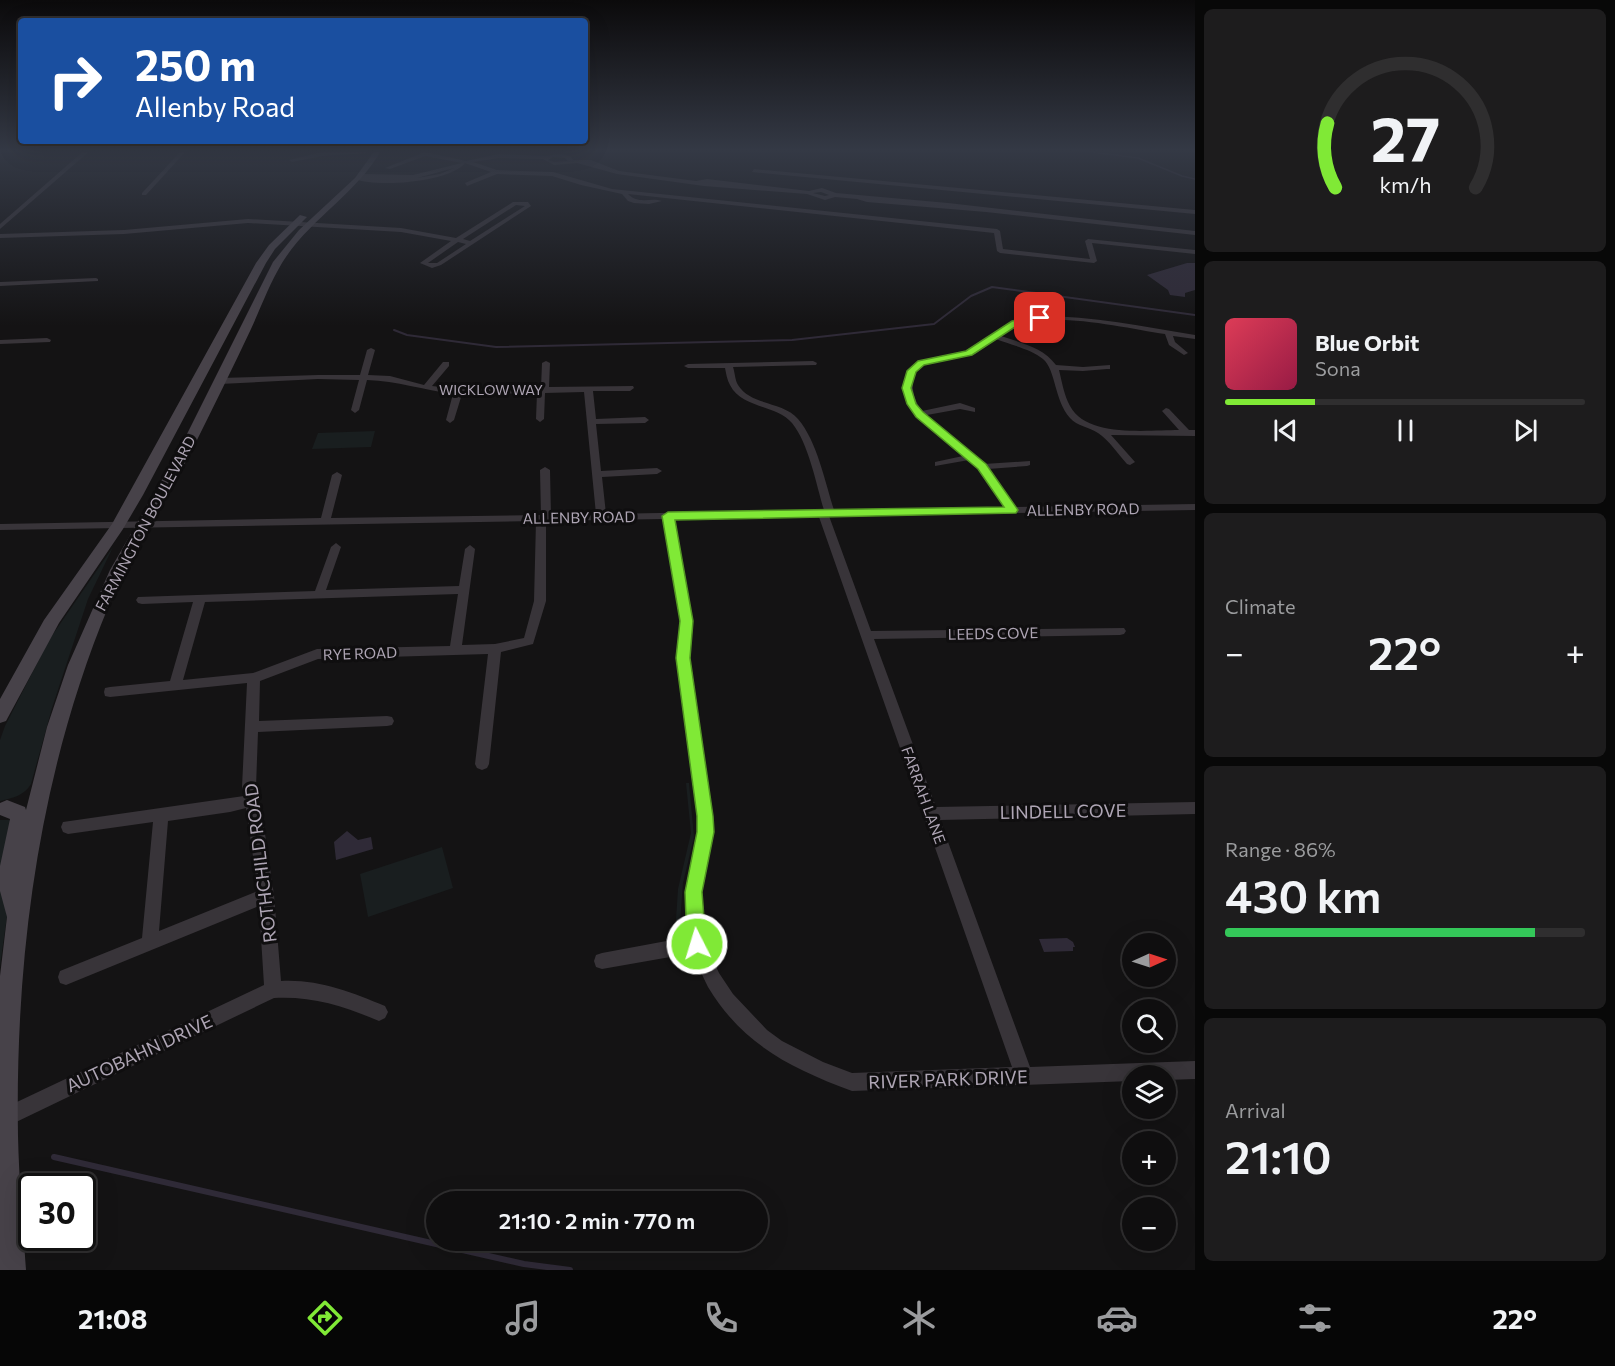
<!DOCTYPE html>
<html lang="en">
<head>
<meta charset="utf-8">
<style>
	:root { --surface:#0f0e0f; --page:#1d1c1d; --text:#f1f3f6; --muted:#9b9c9e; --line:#2f2e2f; --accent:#80e936 }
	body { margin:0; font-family:Commissioner,sans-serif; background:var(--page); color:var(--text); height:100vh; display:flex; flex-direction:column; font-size:22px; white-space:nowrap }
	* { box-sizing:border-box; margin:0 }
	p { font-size:20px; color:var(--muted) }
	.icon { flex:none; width:33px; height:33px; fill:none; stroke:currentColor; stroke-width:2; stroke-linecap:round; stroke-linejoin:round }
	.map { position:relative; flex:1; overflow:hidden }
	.drawer { display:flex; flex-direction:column; gap:9px; padding:9px; background:#080808; width:420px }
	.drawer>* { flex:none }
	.banner { position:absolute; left:18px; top:18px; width:570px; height:126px; border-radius:6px; box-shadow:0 6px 24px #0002,0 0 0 2px var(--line); background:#1a4fa0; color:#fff; overflow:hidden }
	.needle { width:39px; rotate:87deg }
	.fabs { position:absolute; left:1122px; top:933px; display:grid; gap:12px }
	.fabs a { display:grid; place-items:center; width:54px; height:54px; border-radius:50%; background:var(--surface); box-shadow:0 6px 24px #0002,0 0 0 2px var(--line); font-size:30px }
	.speed { position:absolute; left:18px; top:1173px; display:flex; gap:12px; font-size:30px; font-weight:700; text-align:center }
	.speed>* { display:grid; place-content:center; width:78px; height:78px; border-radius:50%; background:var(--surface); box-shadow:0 6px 24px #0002,0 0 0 2px var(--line); line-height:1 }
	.speed .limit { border:3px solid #111; border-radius:9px; background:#fff; color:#111 }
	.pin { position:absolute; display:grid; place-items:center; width:51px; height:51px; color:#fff; margin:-26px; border-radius:12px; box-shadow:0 3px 9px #0006 }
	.me { position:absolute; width:66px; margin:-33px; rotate:355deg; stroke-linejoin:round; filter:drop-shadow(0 0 4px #0008) }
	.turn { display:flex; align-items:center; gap:21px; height:126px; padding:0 18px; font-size:27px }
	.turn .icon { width:78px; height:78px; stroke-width:2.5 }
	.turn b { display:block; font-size:42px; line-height:51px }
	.big { font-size:45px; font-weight:600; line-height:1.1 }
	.drawer .tile { flex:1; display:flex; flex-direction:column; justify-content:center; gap:9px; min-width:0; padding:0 21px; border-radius:9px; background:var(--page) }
	.drawer .dial { align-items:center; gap:0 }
	.dial svg { height:156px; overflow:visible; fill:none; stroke:var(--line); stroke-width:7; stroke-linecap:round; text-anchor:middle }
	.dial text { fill:var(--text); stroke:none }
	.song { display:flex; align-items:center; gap:18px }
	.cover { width:72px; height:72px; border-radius:9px; background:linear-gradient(135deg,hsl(350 70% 55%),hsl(340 70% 35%)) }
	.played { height:6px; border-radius:3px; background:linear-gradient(90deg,var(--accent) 25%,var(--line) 25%) }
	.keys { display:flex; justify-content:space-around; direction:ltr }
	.heat { display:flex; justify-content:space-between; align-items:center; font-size:33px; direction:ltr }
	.charge { height:9px; border-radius:4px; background:linear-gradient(90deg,#34c759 86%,var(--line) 0) }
	.trip { position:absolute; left:426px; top:1191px; width:342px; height:60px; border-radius:30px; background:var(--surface); box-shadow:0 6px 24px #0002,0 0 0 2px var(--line); font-weight:600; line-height:60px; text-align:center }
	.dock { display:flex; height:96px; justify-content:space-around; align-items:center; background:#060606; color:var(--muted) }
	.dock .icon { width:42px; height:42px }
	.dock .selected { color:var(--accent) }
	.dock b { font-size:27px; color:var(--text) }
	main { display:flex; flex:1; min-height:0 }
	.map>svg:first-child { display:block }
	.green { fill:#191e1f }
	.water { fill:#2f2a37 }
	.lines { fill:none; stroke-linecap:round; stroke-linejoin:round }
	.stream-far2 { stroke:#2f2a37; stroke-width:1.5 }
	.stream-far1 { stroke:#2f2a37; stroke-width:2 }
	.stream { stroke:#2f2a37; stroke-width:6 }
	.minor { fill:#383439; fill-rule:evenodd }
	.secondary { fill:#474249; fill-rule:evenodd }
	.route { fill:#80e936; stroke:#539723; stroke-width:1.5 }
	.labels { text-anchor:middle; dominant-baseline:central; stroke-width:6; stroke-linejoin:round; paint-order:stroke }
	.far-street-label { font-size:14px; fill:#aea5b4; stroke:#0f0e0f }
	.street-label { font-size:15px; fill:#aea5b4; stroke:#0f0e0f }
	.near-street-label { font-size:18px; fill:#aea5b4; stroke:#0f0e0f }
</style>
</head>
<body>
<main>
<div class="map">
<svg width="1195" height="1270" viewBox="0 0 1195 1270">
	<rect width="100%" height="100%" fill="#141314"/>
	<g class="green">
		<path d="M 375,431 L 371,447 L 312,449 L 318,433 Z"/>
		<path d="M 113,547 L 88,599 L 52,708 L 31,784 C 24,796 12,798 0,801 L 0,740 L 5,726 L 49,640 Z"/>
		<path d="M 686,783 L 689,783 L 694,837 L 683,883 L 680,922 L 676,920 L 678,889 L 691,833 Z"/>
		<path d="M 0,820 L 9,820 L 13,825 L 2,882 L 7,916 L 0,966 Z"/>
		<path d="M 442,847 L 453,888 L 368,917 L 360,874 Z"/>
	</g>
	<g class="water">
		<path d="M 1187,263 L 1195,263 L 1195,290 L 1185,293 L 1185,297 L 1170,295 L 1168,290 L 1147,275 Z"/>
		<path d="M 347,831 L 358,840 L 371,837 L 373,849 L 336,860 L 334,842 Z"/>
		<path d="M 1067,938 L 1073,942 L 1075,947 L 1073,947 L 1073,951 L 1044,952 L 1039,939 Z"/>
	</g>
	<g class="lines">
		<path class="stream-far2" d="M 1069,149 L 1138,158 L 1182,176 L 1195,179"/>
		<path class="stream-far1" d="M 394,330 L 407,335 L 496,347 L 792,340 L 934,324 L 971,296 L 992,287 L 1195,315"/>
		<path class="stream" d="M 54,1157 L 524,1264 L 570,1270"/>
		<g class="minor">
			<path d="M 86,149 L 92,149 L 0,229 L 0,224 Z"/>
			<path d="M 183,149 L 188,149 L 146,195 L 142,195 L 142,193 Z"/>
			<path d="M 365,150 L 367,153 L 322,156 L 292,162 L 289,160 L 322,152 Z"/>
			<path d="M 425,152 L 466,161 L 499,154 L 546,156 L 559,154 L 570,156 L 573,160 L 591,160 L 619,171 L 696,181 L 707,179 L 809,191 L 822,188 L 836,193 L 948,203 L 1195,231 L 1195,235 L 986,212 L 867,202 L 857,199 L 835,197 L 825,200 L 807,194 L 704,186 L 617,174 L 577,163 L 554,165 L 543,159 L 499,158 L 473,162 L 497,170 L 553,172 L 612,189 L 997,229 L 1000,231 L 1003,249 L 1090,259 L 1085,241 L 1088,239 L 1195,250 L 1195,254 L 1092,243 L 1097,261 L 1094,263 L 1000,253 L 997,251 L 994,233 L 628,194 C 639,205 650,197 662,201 L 649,204 L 634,203 L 628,201 L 622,194 L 581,185 L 552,176 L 497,174 L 467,186 L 465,183 L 491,172 L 465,163 C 450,182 377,188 355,179 L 360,177 L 358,176 L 361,174 L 413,175 L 462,163 L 425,156 L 390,169 L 385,168 ZM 553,157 L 565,158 L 568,161 L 554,162 L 548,160 ZM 454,168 L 440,174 L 417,178 ZM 821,192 L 829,195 L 825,196 L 813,193 Z"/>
			<path d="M 754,169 L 1195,210 L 1195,214 L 752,172 Z"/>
			<path d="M 513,202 L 528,202 L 531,206 L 441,265 L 432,268 L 420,263 L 451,241 L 401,232 L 248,223 L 124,234 L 0,238 L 0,234 L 124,230 L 248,219 L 401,228 L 456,238 ZM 516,205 L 525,206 L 470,241 L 463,239 ZM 458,242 L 466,244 L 437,263 L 428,263 Z"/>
			<path d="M 96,278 L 98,279 L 98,281 L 0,286 L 0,282 Z"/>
			<path d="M 1033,316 C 1088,315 1141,326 1195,335 L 1195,339 L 1173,336 L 1175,342 L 1188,353 L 1184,355 L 1169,345 L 1165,334 C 1126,328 1058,312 1021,324 C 1013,326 1007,331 1001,336 C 1021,343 1043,347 1056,365 L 1083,367 L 1110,365 L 1110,369 L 1107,369 L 1083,371 L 1059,370 C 1062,382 1064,395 1070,406 C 1087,438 1148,430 1179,430 L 1162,411 L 1166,408 L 1169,409 L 1189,430 L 1195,430 L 1195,436 L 1111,435 L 1135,462 L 1130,465 L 1127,464 C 1118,454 1109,440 1098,433 C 1089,427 1077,426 1070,418 C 1054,400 1056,370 1043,359 C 1031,349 1011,345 996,339 L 975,354 L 931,363 L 917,368 C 910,384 912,397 922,411 L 960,403 L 975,408 L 975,412 L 960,409 L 927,415 L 984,464 L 1030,461 L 1030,465 L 1027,466 L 988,469 L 1015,507 L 1195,504 L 1195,510 L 829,516 L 871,631 L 1124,628 L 1126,631 L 1124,634 L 1120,635 L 874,639 L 936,807 L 1195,802 L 1195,814 L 940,820 L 1030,1067 L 1195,1061 L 1195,1079 L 1166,1080 L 1166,1076 L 1132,1076 L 1132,1081 L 852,1091 C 791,1068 743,1045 708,987 C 702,976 698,964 693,953 L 602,969 L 596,967 L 594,961 L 596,955 L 602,953 L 688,937 L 686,892 L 699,832 L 698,815 L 677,658 L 680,621 L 663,519 L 546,521 L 546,601 L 533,644 L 501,652 L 489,764 L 487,768 L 482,770 L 477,768 L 475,764 L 488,654 L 318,659 L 260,681 L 259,721 L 387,716 L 392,717 L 394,721 L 392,725 L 387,726 L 258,732 L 256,787 L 265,834 L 274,895 L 281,981 C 318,979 351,992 385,1006 L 388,1012 L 385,1018 L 379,1021 C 344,1006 312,996 274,998 L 12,1124 L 5,1126 L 0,1124 L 0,1110 L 264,985 L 259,906 L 66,985 L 60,983 L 58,977 L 60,971 L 142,938 L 153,822 L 68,834 L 63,832 L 61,827 L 63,822 L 244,796 L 242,787 L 247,683 L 110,697 L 105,696 L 104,692 L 105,688 L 110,687 L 170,681 L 193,602 L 142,604 L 138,603 L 136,600 L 138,597 L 315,591 L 331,547 L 336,543 L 341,547 L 326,590 L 459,586 L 465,549 L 470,545 L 475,549 L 462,645 L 495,644 L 524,638 L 534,601 L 536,521 L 0,530 L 0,524 L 321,518 L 332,475 L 337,472 L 342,475 L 331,518 L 541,515 L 540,470 L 545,467 L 550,470 L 551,515 L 596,514 L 584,392 L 545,393 L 544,419 L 540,422 L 536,419 L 537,393 L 462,394 L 454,420 L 450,423 L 446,420 L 453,394 C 424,390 397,381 367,380 L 359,410 L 355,413 L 351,410 L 359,380 L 318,379 L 220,384 L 216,381 L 220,378 L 318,375 L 360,375 L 367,350 L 371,348 L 375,350 L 368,375 L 390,376 L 424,385 L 443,362 L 449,362 L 449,366 L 432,386 L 458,389 L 541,388 L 542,363 L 546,361 L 550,363 L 549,387 L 633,386 L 634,388 L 630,391 L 593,391 L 596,419 L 645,417 L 649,420 L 645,423 L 596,424 L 601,471 L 657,468 L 662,471 L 657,474 L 602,477 L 606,514 L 824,510 C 816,484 809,444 792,423 C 776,404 742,409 730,385 C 727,380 726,373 725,368 L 688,368 L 684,366 L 688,364 L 813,361 L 817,363 L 816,365 L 733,367 C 735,373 735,380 738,385 C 751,406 783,401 798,419 C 817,441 825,482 834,510 L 1005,507 L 979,469 L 969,460 L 935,466 L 935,462 L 963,456 C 943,439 898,410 905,380 C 907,371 910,366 918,362 L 969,350 L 1009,323 ZM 819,517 L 1012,1067 L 852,1073 L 823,1062 L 782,1041 L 767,1030 L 733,994 L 719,973 L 705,943 L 702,922 L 702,892 L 713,832 L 712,815 L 689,658 L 692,621 L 674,519 ZM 458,594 L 450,646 L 317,649 L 253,673 L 183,680 L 205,602 ZM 246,808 L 258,891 L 159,931 L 168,821 L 230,812 Z"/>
			<path d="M 47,338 L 51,340 L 50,342 L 0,344 L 0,340 Z"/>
		</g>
		<g class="secondary">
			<path d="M 376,149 L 382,149 C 356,195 309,219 282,263 C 270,283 261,307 251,329 C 233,367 214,406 195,444 C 168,498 132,549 109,605 C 39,773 15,955 18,1136 C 19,1181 23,1225 26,1270 L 0,1270 L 0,976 L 7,917 L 0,891 L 0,866 L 10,819 L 0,815 L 0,803 L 7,800 L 25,807 L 26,810 L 47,727 L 68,665 L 110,570 L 178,452 L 273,262 L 299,230 L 355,178 Z"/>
			<path d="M 300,215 L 307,217 L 275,249 L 266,263 L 143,495 L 123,529 L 59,623 L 6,721 L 0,723 L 0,699 L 44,620 L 112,524 L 256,263 L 269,245 Z"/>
		</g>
	</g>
	<linearGradient id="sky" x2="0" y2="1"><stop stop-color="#0b0a0b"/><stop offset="0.46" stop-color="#343945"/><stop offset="1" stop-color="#343945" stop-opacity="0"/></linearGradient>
	<rect width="1195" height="326" fill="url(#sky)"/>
	<path class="route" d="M 1040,315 L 1043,316 L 1043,320 L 1018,325 L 972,355 L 924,365 L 916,372 L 911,388 L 916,404 L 923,412 L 986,464 L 1018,510 L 1016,513 L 675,520 L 693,621 L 690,658 L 713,816 L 714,832 L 702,892 L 706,944 L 703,950 L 697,953 L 690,950 L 687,944 L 685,892 L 697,832 L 697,816 L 676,658 L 680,621 L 662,516 L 668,512 L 1004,507 L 978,469 L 916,417 L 907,404 L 902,388 L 907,371 L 918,361 L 966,351 L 1012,321 Z"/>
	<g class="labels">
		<g class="far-street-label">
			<text x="491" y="389">WICKLOW WAY</text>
		</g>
		<g class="street-label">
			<text transform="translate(1083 509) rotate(-1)">ALLENBY ROAD</text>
			<text transform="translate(579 517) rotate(-1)">ALLENBY ROAD</text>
			<text transform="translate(145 523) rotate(-62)">FARMINGTON BOULEVARD</text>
			<text transform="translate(993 633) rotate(-1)">LEEDS COVE</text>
			<text transform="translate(360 653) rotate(-2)">RYE ROAD</text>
			<text transform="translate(924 795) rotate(70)">FARRAH LANE</text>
		</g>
		<g class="near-street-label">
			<text transform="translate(1063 811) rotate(-1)">LINDELL COVE</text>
			<text transform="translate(260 863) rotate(-97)">ROTHCHILD ROAD</text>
			<text transform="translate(139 1053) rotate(-25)">AUTOBAHN DRIVE</text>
			<text transform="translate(948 1079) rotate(-2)">RIVER PARK DRIVE</text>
		</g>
	</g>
</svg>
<div class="fabs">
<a><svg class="needle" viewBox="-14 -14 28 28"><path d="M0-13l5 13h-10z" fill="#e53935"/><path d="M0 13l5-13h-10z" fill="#9b9c9e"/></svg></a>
<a><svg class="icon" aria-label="search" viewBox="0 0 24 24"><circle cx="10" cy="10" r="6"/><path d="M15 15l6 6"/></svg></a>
<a><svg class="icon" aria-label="layers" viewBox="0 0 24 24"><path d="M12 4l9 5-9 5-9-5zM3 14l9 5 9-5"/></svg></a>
<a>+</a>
<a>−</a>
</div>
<div class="speed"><div class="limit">30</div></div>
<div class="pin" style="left:1040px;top:318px;background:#d93025"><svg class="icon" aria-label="arrive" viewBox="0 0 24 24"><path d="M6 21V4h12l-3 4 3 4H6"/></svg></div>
<svg class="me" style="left:697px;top:944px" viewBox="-20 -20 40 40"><circle r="17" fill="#80e936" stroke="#fff" stroke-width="3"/><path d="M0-11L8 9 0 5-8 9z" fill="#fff"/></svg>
<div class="trip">21:10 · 2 min · 770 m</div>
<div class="banner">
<div class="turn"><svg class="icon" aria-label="right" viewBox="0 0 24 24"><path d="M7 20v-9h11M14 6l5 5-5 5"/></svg><div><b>250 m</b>Allenby Road</div></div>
</div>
</div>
<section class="drawer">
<div class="tile dial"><svg viewBox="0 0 100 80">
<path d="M14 69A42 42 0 1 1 86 69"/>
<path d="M14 69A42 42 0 0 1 10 36" stroke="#80e936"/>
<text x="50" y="56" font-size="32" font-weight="700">27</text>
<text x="50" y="72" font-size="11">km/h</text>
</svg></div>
<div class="tile">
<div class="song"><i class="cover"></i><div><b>Blue Orbit</b><p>Sona</p></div></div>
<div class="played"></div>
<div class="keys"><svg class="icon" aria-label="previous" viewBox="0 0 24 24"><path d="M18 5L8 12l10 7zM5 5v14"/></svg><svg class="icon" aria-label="pause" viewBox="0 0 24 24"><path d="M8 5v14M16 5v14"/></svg><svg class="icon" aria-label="next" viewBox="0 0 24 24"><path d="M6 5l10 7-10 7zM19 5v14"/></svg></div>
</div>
<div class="tile"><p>Climate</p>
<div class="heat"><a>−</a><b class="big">22°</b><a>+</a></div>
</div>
<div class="tile"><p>Range · 86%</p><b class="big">430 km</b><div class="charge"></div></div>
<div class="tile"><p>Arrival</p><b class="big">21:10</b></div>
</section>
</main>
<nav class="dock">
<b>21:08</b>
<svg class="icon selected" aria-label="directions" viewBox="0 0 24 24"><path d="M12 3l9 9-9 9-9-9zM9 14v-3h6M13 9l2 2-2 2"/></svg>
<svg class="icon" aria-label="music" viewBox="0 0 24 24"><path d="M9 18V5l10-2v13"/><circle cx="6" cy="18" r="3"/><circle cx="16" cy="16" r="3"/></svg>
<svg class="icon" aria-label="phone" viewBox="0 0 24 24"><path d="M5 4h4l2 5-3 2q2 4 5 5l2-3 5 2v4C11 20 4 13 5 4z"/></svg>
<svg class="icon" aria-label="climate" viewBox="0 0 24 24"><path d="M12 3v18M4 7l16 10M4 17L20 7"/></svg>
<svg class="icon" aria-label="car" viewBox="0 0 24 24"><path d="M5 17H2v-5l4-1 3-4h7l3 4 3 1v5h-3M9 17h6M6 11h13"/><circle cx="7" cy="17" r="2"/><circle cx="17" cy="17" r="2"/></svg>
<svg class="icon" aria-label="filters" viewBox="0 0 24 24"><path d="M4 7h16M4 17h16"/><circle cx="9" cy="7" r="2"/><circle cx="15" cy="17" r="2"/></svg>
<b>22°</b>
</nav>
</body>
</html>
